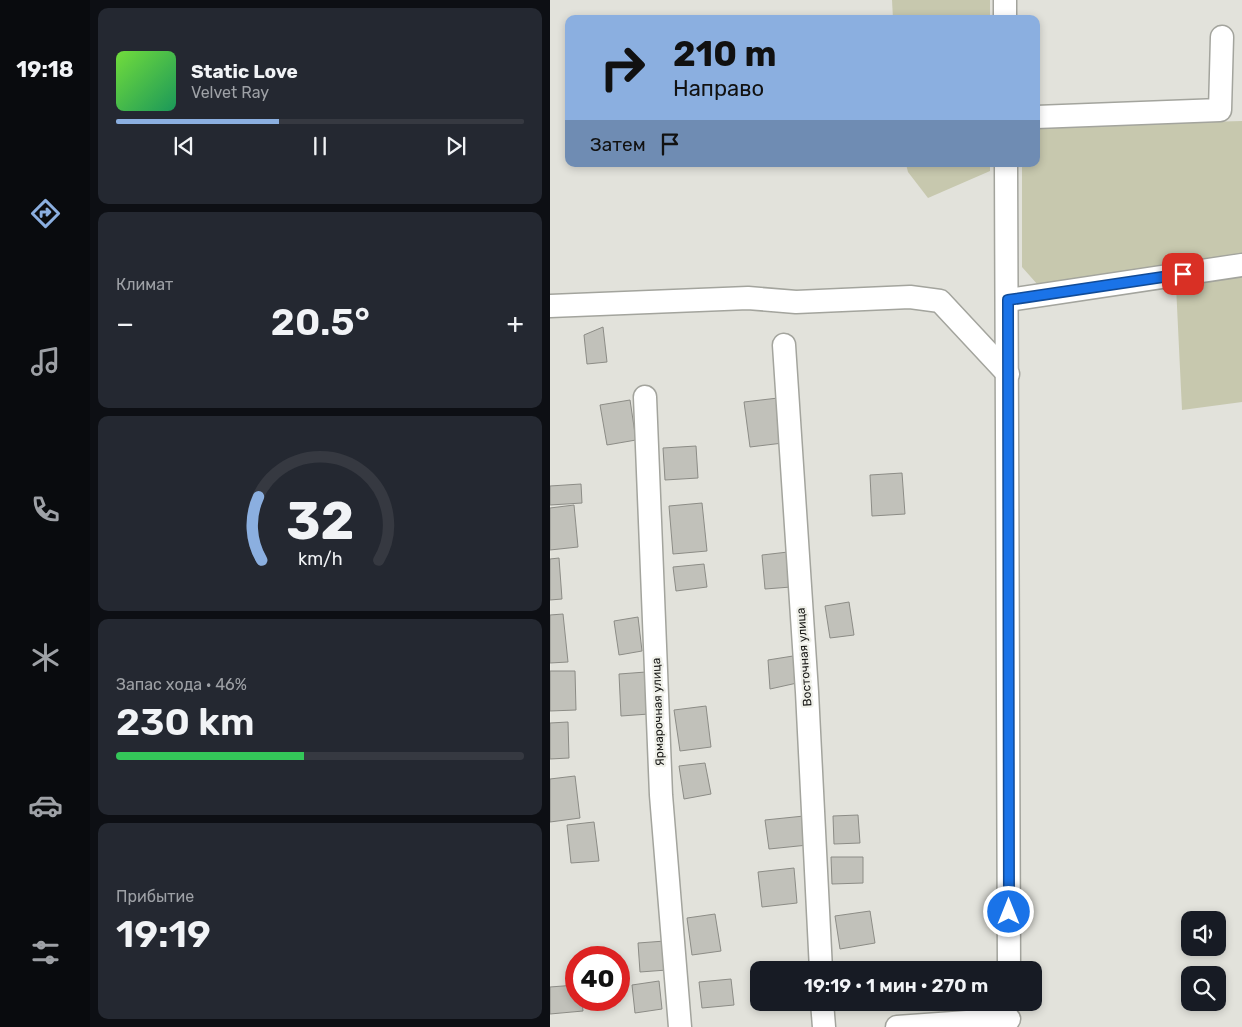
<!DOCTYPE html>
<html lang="ru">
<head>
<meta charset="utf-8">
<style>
	:root { --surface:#171b24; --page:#242831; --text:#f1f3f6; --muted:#9ea1a6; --line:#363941; --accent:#8bafe0 }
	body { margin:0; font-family:Rubik,sans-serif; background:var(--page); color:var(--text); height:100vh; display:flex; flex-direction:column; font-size:19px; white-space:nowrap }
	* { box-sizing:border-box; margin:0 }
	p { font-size:16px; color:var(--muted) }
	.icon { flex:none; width:28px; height:28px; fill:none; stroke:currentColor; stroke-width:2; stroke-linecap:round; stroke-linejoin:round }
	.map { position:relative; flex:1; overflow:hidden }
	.sheet { display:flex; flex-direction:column; gap:8px; padding:8px; background:#0d0f14; width:460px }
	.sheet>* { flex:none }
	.top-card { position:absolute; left:15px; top:15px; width:475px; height:152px; border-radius:10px; box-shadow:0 2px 8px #0003; background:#8bafe0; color:#111; overflow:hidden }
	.buttons { position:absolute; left:631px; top:911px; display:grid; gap:10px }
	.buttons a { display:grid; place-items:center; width:45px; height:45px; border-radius:10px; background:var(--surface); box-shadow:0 2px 8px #0003; font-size:25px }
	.speed { position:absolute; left:15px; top:946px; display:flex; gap:10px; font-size:25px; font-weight:700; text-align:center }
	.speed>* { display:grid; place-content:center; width:65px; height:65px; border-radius:50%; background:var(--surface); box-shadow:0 2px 8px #0003; line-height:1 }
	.speed .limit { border:8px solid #d22; background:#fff; color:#111 }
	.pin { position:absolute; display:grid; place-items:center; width:42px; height:42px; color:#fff; margin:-21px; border-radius:10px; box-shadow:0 2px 8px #0006 }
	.me { position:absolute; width:55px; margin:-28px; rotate:0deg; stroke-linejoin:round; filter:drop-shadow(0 0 4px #0008) }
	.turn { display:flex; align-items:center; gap:18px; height:105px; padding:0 25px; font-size:22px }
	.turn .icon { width:65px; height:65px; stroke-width:2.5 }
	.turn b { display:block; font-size:35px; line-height:42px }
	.then { display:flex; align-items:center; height:48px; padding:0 25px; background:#0003; gap:10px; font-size:19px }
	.big { font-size:38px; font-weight:600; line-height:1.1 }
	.sheet .tile { flex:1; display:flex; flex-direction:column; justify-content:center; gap:8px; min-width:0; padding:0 18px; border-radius:10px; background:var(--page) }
	.sheet .dial { align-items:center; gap:0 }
	.dial svg { height:130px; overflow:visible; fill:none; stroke:var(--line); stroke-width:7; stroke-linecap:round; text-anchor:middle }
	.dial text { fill:var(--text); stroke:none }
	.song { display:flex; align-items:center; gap:15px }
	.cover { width:60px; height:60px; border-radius:8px; background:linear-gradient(135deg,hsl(100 70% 55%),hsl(150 70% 35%)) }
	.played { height:5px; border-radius:2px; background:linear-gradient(90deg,var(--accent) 40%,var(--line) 40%) }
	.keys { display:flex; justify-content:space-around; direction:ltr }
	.heat { display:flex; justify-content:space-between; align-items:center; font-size:28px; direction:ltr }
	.charge { height:8px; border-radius:4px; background:linear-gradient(90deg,#34c759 46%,var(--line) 0) }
	.trip { position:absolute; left:200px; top:961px; width:292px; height:50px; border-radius:10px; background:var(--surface); box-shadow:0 2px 8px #0003; font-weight:600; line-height:50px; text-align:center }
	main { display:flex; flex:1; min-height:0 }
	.dock { display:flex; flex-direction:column; width:90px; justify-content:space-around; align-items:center; background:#090b0e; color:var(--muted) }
	.dock .icon { width:35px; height:35px }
	.dock .selected { color:var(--accent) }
	.dock b { font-size:22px; color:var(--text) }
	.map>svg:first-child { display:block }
	.green { fill:#c7c8ae }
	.building { fill:#c1c1ba; stroke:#8c8c86 }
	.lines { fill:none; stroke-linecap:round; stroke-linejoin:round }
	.minor-casing { stroke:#a3a49d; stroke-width:25 }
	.minor { stroke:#fff; stroke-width:22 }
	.route-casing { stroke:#114b97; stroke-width:12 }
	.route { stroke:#1a73e8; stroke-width:9 }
	.labels { text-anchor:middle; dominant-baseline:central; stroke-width:4.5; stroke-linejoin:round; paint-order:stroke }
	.street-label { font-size:12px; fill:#171715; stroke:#eff0e9 }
</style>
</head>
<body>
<main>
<nav class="dock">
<b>19:18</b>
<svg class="icon selected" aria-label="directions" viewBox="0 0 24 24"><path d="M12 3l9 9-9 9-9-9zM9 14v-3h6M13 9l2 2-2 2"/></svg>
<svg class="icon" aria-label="music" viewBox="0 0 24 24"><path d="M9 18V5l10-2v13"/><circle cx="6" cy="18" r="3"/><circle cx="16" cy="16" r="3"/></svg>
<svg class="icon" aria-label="phone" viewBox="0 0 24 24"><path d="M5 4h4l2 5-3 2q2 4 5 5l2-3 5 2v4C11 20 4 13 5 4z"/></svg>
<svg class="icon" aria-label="climate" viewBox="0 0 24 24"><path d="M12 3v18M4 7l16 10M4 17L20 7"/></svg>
<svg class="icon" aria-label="car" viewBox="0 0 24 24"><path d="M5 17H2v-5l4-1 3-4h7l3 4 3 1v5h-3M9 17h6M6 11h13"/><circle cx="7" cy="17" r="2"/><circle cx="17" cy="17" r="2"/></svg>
<svg class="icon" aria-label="filters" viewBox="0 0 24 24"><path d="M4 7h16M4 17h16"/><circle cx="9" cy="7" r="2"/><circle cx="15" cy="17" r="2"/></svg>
</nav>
<section class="sheet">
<div class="tile">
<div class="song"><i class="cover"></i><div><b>Static Love</b><p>Velvet Ray</p></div></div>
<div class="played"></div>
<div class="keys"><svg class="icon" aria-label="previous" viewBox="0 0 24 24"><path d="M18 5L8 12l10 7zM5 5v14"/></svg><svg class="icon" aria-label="pause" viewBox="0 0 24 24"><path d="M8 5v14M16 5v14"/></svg><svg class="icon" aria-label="next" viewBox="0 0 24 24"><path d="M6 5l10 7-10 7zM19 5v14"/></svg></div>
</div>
<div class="tile"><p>Климат</p>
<div class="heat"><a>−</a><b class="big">20.5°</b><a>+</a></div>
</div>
<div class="tile dial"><svg viewBox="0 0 100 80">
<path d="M14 69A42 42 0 1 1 86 69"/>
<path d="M14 69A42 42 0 0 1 12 30" stroke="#8bafe0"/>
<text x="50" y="56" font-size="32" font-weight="700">32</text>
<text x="50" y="72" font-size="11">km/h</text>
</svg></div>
<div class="tile"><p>Запас хода · 46%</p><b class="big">230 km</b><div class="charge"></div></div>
<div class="tile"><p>Прибытие</p><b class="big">19:19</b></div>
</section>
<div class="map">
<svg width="692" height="1027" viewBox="0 0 692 1027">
	<rect width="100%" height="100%" fill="#e2e2db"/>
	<g class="green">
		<path d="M 342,0 L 440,0 L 440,19 L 343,19 Z"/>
		<path d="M 692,121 L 692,402 L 632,410 L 625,265 L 488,285 L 472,267 L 472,164 L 486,164 L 486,127 Z"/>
		<path d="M 356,164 L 440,164 L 440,171 L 378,198 L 358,172 Z"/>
	</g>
	<g class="building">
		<path d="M 53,327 L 57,362 L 37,364 L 34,335 Z"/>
		<path d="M 228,398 L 233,443 L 200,447 L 194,402 Z"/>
		<path d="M 80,400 L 86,440 L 57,445 L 50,405 Z"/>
		<path d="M 146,446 L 148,478 L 115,480 L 113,448 Z"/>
		<path d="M 352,473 L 355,514 L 322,516 L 320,475 Z"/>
		<path d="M 31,484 L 32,503 L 0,505 L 0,486 Z"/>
		<path d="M 152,503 L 157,551 L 123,554 L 119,506 Z"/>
		<path d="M 24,505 L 28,547 L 0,550 L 0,508 Z"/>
		<path d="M 238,552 L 241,587 L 215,589 L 212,555 Z"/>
		<path d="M 9,558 L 12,599 L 0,600 L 0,559 Z"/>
		<path d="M 154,564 L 157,587 L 126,591 L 123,567 Z"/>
		<path d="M 299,602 L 304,635 L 280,638 L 275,606 Z"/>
		<path d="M 13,614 L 18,662 L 0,663 L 0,615 Z"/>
		<path d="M 88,617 L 92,651 L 69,655 L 64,621 Z"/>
		<path d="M 243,656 L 247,683 L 220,689 L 218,660 Z"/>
		<path d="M 0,671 L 25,671 L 26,710 L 0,711 Z"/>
		<path d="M 96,672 L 99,714 L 71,716 L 69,674 Z"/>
		<path d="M 156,706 L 161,747 L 130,751 L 124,710 Z"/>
		<path d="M 18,722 L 19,758 L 0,759 L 0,723 Z"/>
		<path d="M 155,763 L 161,794 L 134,799 L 129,766 Z"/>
		<path d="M 25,776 L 30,818 L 0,822 L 0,779 Z"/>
		<path d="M 308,815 L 310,843 L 284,844 L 283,816 Z"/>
		<path d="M 254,816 L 258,845 L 219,849 L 215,820 Z"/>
		<path d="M 44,822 L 49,861 L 21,863 L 17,825 Z"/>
		<path d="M 281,857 L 313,857 L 313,883 L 282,884 Z"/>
		<path d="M 244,868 L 247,903 L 212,907 L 208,872 Z"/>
		<path d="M 320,911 L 325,943 L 290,949 L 285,916 Z"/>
		<path d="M 165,914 L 171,951 L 142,955 L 137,918 Z"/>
		<path d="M 115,941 L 117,970 L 90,972 L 88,943 Z"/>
		<path d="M 181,979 L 184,1005 L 152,1008 L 149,982 Z"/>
		<path d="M 109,981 L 112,1009 L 85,1013 L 82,985 Z"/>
		<path d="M 26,985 L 26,1000 L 32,1000 L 33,1011 L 0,1014 L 0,987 Z"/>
	</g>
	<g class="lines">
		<defs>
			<g id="minor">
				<path d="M 455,0 L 455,19"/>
				<path d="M 486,117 L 670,110 L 672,37"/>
				<path d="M 456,164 L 459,970"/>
				<path d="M 458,300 L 692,265"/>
				<path d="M 0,306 L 198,298 L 246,302 L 360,297 L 390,301 L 458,374"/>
				<path d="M 234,345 L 257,692 L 271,970"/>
				<path d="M 95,397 L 111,795 L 130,1027"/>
				<path d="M 272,1002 L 274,1027"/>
				<path d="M 347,1027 L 459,1019"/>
			</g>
		</defs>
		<use href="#minor" class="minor-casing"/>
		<use href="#minor" class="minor"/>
	</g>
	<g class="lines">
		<defs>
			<path id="route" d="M 459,912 L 458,300 L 633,274"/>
		</defs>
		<use href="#route" class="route-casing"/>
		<use href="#route" class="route"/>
	</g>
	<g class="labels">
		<g class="street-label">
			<text transform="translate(254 657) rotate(-94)">Восточная улица</text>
			<text transform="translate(108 712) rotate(-92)">Ярмарочная улица</text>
		</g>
	</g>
</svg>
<div class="buttons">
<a><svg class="icon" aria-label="sound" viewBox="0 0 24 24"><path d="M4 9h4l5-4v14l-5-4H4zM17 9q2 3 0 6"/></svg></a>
<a><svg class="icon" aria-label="search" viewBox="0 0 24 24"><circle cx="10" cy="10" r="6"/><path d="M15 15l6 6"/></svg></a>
</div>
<div class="speed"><div class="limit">40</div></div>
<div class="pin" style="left:633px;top:274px;background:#d93025"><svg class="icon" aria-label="arrive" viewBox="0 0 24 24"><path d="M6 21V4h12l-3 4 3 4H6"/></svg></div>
<svg class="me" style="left:459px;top:912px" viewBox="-20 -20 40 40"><circle r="17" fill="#1a73e8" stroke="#fff" stroke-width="3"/><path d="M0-11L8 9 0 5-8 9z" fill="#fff"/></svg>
<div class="trip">19:19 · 1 мин · 270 m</div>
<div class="top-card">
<div class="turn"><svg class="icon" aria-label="right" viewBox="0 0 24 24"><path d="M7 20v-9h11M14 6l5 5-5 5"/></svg><div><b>210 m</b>Направо</div></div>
<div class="then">Затем<svg class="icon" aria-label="arrive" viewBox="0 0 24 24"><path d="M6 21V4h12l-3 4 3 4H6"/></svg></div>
</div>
</div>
</main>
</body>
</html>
